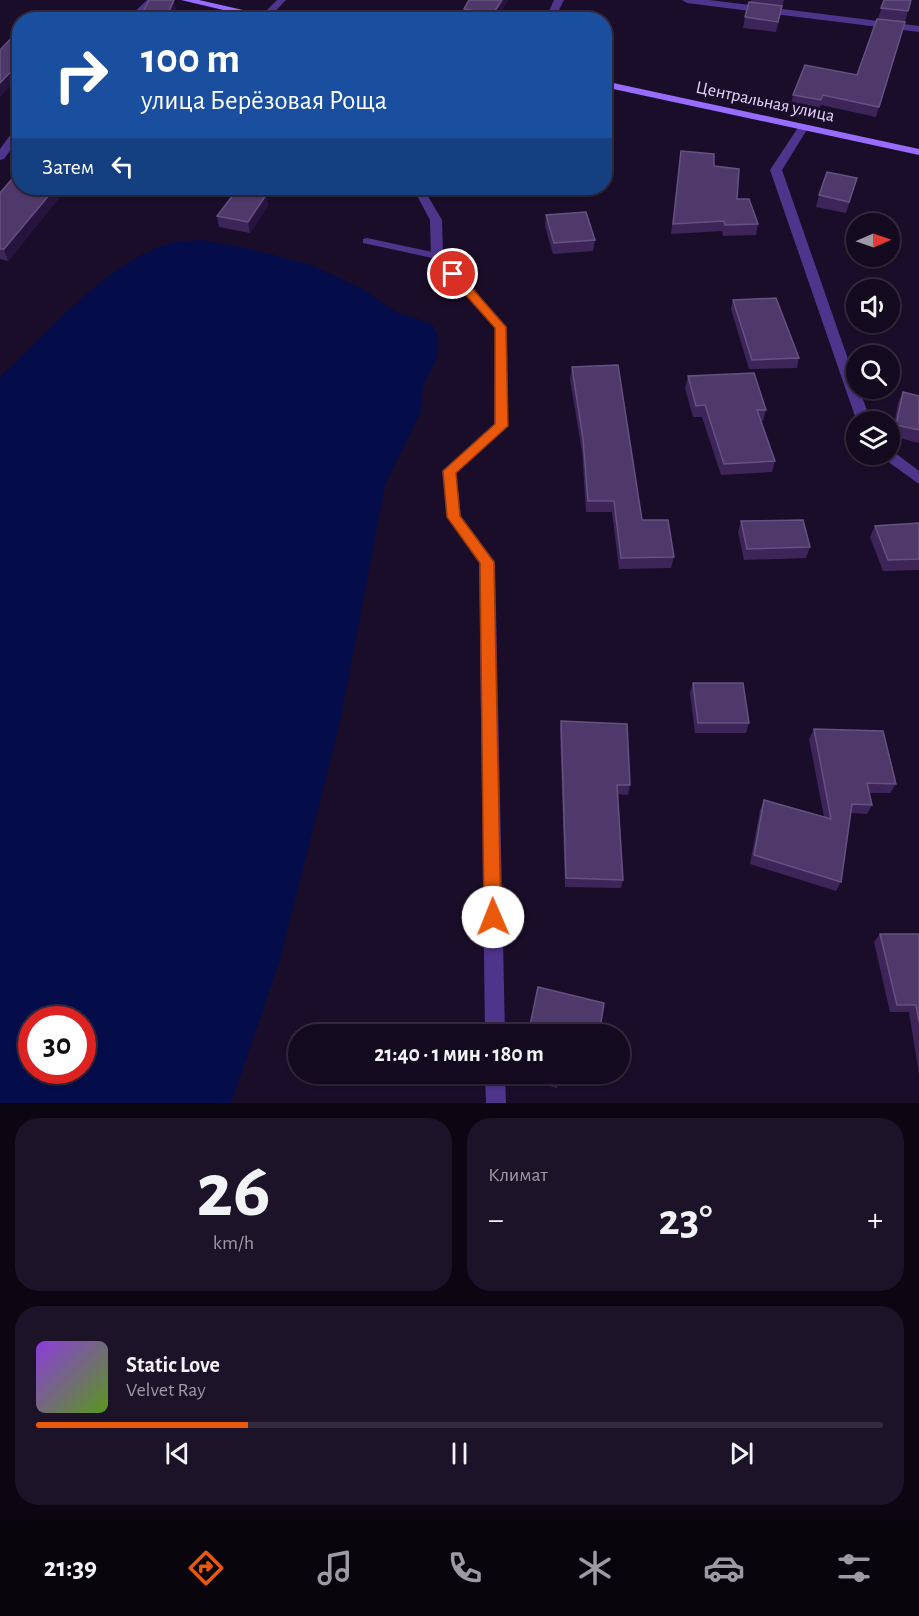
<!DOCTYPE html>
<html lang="ru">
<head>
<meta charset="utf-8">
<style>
	:root { --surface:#140a1f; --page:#1d1328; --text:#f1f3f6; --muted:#9d9aa4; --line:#332b3d; --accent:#ea580c }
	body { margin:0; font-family:"Alegreya Sans",sans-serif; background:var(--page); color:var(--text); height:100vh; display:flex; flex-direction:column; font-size:22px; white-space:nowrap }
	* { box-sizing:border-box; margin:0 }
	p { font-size:20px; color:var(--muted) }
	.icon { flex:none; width:33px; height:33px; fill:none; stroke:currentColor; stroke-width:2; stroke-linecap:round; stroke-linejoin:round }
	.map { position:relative; height:1103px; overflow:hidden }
	.details { display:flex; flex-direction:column; gap:15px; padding:15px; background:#0b0611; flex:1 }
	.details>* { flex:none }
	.banner { position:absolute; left:12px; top:12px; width:600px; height:183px; border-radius:24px; box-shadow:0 2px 4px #0004,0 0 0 2px var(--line); background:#1a4fa0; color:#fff; overflow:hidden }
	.needle { width:39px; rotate:88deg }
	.tools { position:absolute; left:846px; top:213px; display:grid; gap:12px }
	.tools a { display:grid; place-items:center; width:54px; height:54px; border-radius:50%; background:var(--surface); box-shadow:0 2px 4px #0004,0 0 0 2px var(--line); font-size:30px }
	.speed { position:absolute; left:18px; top:1006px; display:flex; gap:12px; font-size:30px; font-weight:700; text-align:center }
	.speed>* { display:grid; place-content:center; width:78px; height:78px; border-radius:50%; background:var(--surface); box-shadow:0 2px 4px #0004,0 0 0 2px var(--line); line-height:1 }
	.speed .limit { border:9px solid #d22; background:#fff; color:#111 }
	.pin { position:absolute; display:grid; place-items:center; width:51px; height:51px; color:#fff; margin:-26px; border:3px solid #fff; border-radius:50%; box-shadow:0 2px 6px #0007 }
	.me { position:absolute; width:66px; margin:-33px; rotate:359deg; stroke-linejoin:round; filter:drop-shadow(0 0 4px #0008) }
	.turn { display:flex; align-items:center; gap:21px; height:126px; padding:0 30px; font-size:27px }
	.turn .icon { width:78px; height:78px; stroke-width:2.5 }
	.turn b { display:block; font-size:42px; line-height:51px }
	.then { display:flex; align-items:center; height:57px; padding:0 30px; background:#0003; gap:12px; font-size:22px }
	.big { font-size:45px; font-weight:700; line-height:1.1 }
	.details .tile { flex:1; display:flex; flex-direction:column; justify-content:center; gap:9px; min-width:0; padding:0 21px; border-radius:24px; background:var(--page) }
	.details .dial { align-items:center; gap:0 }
	.dial b { font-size:78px; line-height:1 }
	.song { display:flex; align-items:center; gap:18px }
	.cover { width:72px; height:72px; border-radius:9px; background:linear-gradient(135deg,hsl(270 70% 55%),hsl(90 70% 35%)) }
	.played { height:6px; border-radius:3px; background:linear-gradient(90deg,var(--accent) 25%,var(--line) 25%) }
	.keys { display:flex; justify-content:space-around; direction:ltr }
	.heat { display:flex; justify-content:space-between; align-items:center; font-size:33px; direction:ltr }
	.details .tiles { flex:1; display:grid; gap:15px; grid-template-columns:1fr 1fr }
	.tile:last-child { grid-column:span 2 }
	.trip { position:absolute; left:288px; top:1024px; width:342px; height:60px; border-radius:30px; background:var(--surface); box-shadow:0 2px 4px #0004,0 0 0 2px var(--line); font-weight:700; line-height:60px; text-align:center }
	.tab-bar { display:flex; height:96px; justify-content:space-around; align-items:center; background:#08040c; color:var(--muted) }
	.tab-bar .icon { width:42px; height:42px }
	.tab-bar .selected { color:var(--accent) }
	.tab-bar b { font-size:27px; color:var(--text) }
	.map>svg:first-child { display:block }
	.water { fill:#050c4a; fill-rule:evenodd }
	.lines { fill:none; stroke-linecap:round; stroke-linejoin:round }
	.lane { fill:#4f348c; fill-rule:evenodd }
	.street { fill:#4f348c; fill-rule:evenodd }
	.secondary { fill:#986cff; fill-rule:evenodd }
	.wall { fill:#3d2559 }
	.shaded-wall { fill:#27143e }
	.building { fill:#4f386a; stroke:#665182; stroke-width:1.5 }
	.route { fill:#ea580c; stroke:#983908; stroke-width:1.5 }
	.labels { text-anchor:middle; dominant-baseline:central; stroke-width:6; stroke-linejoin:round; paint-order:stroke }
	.far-street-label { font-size:18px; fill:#e5d5ff; stroke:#1a0d29 }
</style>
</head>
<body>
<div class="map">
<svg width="919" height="1103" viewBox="0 0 919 1103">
	<rect width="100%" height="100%" fill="#1a0d29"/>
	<path class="water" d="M 201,240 L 251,249 L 311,265 L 363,289 L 394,311 L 432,324 L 438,337 L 438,356 L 423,386 L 421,411 L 385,485 L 340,722 L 279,963 L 231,1103 L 0,1103 L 0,377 C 44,336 107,263 165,245 C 176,241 190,241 201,240 ZM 32,1020 L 82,1020 L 82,1071 L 32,1071 Z"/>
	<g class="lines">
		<g class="lane">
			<path d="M 277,0 L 286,0 L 269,18 L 263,18 L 263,14 Z"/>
			<path d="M 367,238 L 437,253 L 442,256 L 437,259 L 363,243 L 363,239 Z"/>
		</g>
		<g class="street">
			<path d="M 147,0 L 157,0 L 136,20 L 126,20 Z"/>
			<path d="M 554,0 L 564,0 L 554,20 L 545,20 Z"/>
			<path d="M 682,0 L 709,0 L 919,26 L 919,32 L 687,3 Z"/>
			<path d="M 803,125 L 808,128 L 782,170 L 856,382 L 856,388 L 859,388 L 871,422 L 857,422 L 770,170 L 799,126 Z"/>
			<path d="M 20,126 L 20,137 L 4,159 L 0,160 L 0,149 L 16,127 Z"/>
			<path d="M 413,188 L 423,188 L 442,220 L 443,255 L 507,327 L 508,426 L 456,473 L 461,516 L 495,562 L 505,1035 L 485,1035 L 479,563 L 447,517 L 442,471 L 494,424 L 495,328 L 431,256 L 430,220 Z"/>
			<path d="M 890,449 L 919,471 L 919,484 L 883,458 L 881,454 L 890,454 Z"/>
			<path d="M 485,1074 L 505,1074 L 506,1103 L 486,1103 Z"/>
		</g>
		<g class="secondary">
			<path d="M 181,0 L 199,0 L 286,20 L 266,20 Z"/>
			<path d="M 604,81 L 919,149 L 919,155 L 604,87 Z"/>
		</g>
	</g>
	<g class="wall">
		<path d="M 508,0 L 496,20 L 463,20 L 464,9 Z"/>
		<path d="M 751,0 L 784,0 L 776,32 L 743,28 L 745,17 Z"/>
		<path d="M 884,0 L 911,0 L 905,22 L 878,19 Z"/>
		<path d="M 905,22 L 876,117 L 821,105 L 819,110 L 791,105 L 793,95 L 857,75 Z"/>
		<path d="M 681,151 L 714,166 L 737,199 L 758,224 L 756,235 L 723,236 L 722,231 L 671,234 Z"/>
		<path d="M 857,178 L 846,213 L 816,207 L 819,195 Z"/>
		<path d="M 20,188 L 67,188 L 8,261 L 0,259 L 0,193 Z"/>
		<path d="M 266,195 L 268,206 L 250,233 L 219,227 L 217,216 Z"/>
		<path d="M 546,215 L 595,240 L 593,251 L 553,254 L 545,226 Z"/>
		<path d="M 733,300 L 799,358 L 797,368 L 749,369 L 731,309 Z"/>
		<path d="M 572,367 L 642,520 L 674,557 L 671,568 L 619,569 L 612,512 L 586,512 L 582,451 L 570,379 Z"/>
		<path d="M 688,376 L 766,410 L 763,421 L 761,421 L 775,461 L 772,472 L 721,475 L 702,417 L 693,417 L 685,388 Z"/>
		<path d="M 903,392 L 919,396 L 919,443 L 892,436 L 898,403 Z"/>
		<path d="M 741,521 L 810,547 L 806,558 L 744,560 L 738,532 Z"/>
		<path d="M 919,523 L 919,570 L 883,571 L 870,537 L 875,526 Z"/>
		<path d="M 693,683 L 749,723 L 746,733 L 695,733 L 690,693 Z"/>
		<path d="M 561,721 L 630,785 L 628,795 L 617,794 L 623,880 L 621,888 L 565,887 L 560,731 Z"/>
		<path d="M 814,729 L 896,784 L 890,793 L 869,793 L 872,805 L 867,814 L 851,813 L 841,882 L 836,891 L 750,864 L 760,810 L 764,800 L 824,817 L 809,739 Z"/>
		<path d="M 880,934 L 919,934 L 919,1074 L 909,1012 L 890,1012 L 874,942 Z"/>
		<path d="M 520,1074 L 559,1074 L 557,1088 L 519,1078 Z"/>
	</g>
	<g class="shaded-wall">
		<path d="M 174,0 L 176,9 L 172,20 L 165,20 Z"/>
		<path d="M 502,0 L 508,0 L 496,20 L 493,20 L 493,14 Z"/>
		<path d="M 20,62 L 20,76 L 0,97 L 0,83 Z"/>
		<path d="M 55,188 L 67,188 L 8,261 L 4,249 Z"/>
		<path d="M 266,195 L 268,206 L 250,233 L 248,222 Z"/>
	</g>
	<g class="building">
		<path d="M 149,0 L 174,0 L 165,20 L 139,20 Z"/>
		<path d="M 469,0 L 502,0 L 493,14 L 464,9 Z"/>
		<path d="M 884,0 L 911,0 L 908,11 L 881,8 Z"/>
		<path d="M 749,2 L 782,6 L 778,22 L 745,17 Z"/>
		<path d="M 877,19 L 905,22 L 879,107 L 823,95 L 821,100 L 793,95 L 805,65 L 857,75 Z"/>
		<path d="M 20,29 L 20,62 L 0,83 L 0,50 Z"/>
		<path d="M 681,151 L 714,154 L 714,166 L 739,169 L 737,199 L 749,199 L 758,224 L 725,225 L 724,221 L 673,224 Z"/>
		<path d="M 20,170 L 20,188 L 55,188 L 4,249 L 0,249 L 0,193 Z"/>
		<path d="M 827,172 L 857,178 L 849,202 L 819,195 Z"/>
		<path d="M 237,190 L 266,195 L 248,222 L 217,216 Z"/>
		<path d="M 586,212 L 595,240 L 554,243 L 546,215 Z"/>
		<path d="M 776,298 L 799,358 L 752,360 L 733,300 Z"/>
		<path d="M 618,365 L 642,520 L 668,520 L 674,557 L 621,558 L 614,501 L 588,501 L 583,439 L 572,367 Z"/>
		<path d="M 754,373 L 766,410 L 757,410 L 775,461 L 724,464 L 705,405 L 696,406 L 688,376 Z"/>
		<path d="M 903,392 L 919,396 L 919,430 L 896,425 Z"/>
		<path d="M 803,520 L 810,547 L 747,549 L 741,521 Z"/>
		<path d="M 919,523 L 919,559 L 888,560 L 875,526 Z"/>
		<path d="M 693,683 L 743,683 L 749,723 L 698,723 Z"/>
		<path d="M 561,721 L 627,724 L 630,785 L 617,785 L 623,880 L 566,878 Z"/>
		<path d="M 814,729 L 883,731 L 896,784 L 867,783 L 872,805 L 852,804 L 841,882 L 754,855 L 764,800 L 831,819 Z"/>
		<path d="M 880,934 L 919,934 L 919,1022 L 916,1005 L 897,1005 Z"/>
		<path d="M 538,987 L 604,1003 L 599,1035 L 528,1035 Z"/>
		<path d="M 532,1074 L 559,1074 L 558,1081 Z"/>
	</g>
	<path class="route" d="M 453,270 L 457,271 L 506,327 L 508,426 L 456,473 L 460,516 L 494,562 L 501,917 L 499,923 L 493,925 L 487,923 L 484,917 L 480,563 L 447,517 L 443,471 L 495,424 L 495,328 L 449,276 L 449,271 Z"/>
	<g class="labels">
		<g class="far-street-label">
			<text transform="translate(765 102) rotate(12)">Центральная улица</text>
		</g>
	</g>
</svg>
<div class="tools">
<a><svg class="needle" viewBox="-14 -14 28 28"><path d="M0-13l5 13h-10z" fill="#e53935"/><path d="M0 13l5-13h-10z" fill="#9d9aa4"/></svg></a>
<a><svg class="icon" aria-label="sound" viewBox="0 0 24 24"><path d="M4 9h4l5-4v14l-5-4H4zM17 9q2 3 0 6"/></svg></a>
<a><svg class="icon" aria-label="search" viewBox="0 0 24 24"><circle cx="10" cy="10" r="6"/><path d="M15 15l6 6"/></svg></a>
<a><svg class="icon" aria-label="layers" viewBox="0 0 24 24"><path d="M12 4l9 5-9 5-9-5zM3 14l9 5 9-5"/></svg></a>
</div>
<div class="speed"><div class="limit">30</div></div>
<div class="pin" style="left:453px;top:274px;background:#d93025"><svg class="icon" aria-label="arrive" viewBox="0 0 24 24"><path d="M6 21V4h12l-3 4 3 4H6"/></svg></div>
<svg class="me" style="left:493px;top:917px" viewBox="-20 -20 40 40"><circle r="19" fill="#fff"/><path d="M0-13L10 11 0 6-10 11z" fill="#ea580c"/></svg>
<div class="trip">21:40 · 1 мин · 180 m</div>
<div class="banner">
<div class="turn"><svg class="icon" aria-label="right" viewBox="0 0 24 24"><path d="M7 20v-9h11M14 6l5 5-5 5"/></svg><div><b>100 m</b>улица Берёзовая Роща</div></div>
<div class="then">Затем<svg class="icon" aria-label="left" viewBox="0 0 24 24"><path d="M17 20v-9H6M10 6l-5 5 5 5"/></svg></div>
</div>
</div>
<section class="details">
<div class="tiles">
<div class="tile dial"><b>26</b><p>km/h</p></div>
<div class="tile"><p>Климат</p>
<div class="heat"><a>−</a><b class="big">23°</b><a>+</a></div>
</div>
<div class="tile">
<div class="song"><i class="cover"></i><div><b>Static Love</b><p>Velvet Ray</p></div></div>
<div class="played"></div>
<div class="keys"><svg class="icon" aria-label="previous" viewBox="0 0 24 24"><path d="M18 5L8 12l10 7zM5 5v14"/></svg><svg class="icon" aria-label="pause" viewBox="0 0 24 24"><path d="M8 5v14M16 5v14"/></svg><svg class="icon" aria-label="next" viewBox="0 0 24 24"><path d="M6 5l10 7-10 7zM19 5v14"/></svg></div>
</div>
</div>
</section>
<nav class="tab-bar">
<b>21:39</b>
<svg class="icon selected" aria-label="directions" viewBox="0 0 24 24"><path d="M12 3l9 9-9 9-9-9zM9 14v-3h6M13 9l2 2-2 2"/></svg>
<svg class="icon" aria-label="music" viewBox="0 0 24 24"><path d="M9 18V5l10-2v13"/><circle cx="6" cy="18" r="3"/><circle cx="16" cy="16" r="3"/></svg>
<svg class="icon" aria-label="phone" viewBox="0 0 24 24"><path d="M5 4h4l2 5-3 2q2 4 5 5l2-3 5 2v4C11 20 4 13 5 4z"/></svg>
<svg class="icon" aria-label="climate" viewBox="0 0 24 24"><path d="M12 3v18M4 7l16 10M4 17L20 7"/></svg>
<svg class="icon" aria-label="car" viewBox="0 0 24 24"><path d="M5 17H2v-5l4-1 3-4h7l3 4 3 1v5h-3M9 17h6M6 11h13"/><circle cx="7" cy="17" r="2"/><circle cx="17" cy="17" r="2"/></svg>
<svg class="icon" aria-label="filters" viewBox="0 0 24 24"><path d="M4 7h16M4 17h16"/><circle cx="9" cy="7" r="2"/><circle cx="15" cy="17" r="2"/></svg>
</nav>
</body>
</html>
